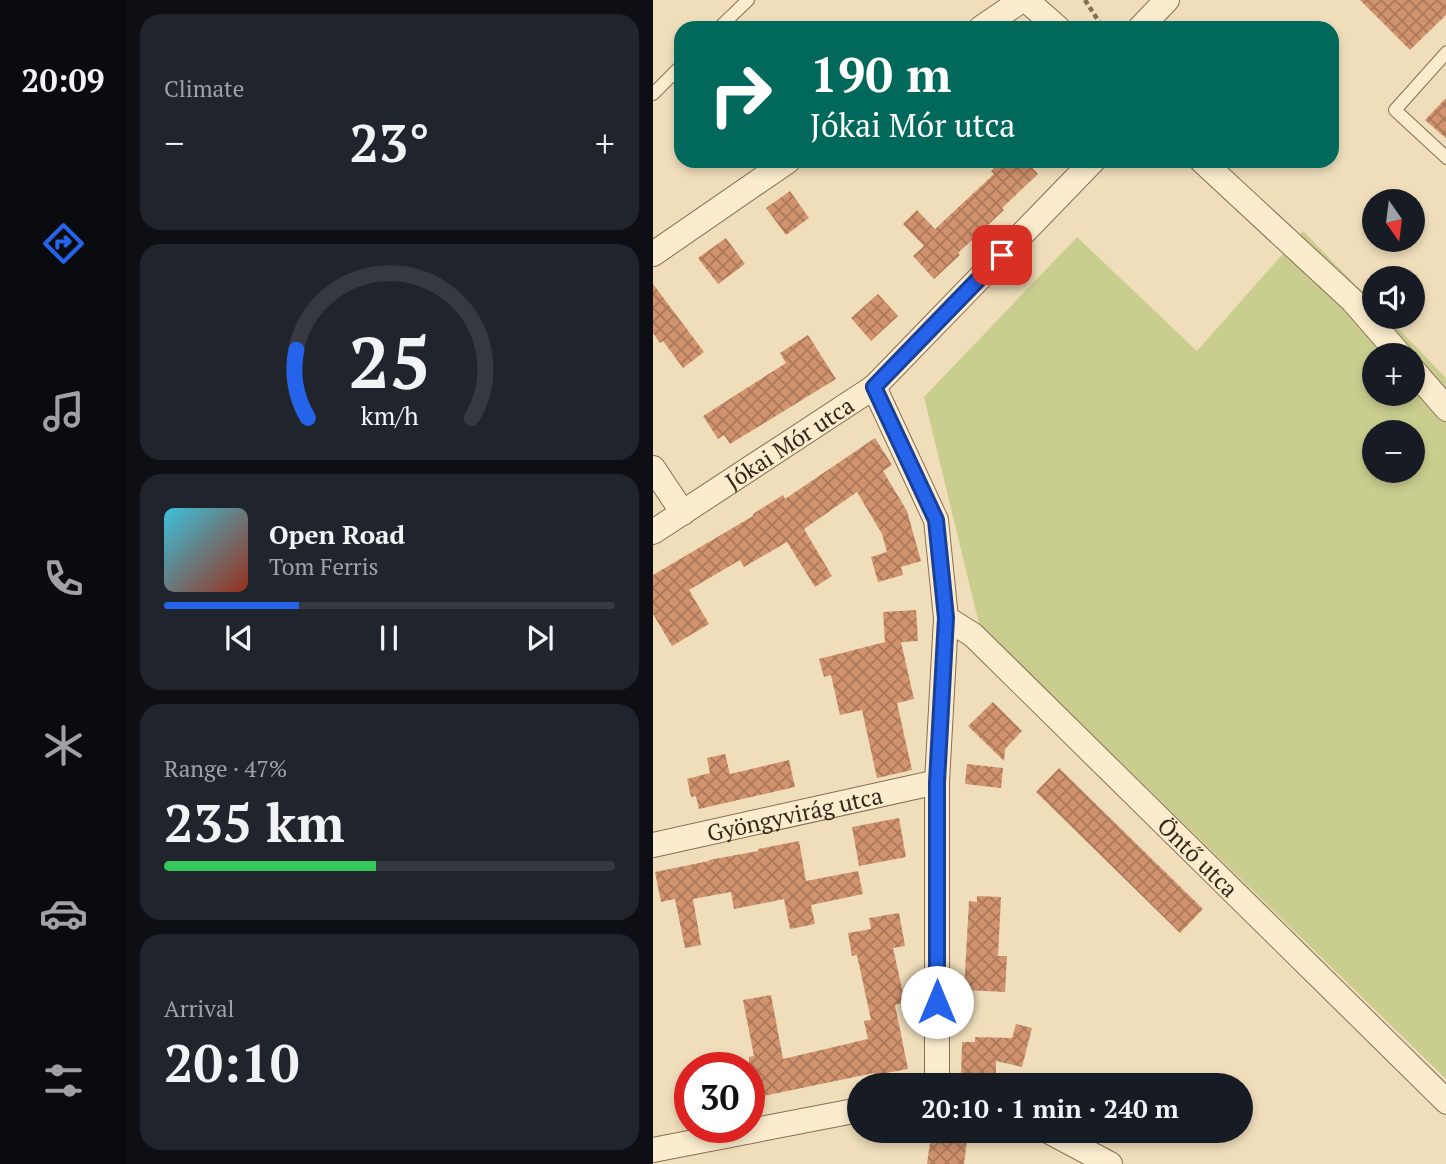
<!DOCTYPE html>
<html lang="en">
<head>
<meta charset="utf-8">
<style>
	:root { --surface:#171b24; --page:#20242c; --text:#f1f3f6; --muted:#9ea1a6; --line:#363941; --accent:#2563eb }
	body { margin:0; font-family:"PT Serif",serif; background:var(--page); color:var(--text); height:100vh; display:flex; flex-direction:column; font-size:26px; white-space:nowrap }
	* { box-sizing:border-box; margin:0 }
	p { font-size:23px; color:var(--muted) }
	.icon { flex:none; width:38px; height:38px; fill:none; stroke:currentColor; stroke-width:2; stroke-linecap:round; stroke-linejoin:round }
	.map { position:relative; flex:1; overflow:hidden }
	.side { display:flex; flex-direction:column; gap:14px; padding:14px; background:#0d0f14; width:527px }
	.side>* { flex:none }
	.banner { position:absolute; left:21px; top:21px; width:665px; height:147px; border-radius:21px; box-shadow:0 4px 10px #0003; background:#00695c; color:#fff; overflow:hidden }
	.needle { width:46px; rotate:166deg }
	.tools { position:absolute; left:709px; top:189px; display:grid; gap:14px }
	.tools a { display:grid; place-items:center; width:63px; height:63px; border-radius:50%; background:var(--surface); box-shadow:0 4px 10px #0003; font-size:35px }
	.speed { position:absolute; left:21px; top:1052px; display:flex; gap:14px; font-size:35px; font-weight:700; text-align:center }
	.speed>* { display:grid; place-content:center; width:91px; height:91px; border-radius:50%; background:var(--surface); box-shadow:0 4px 10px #0003; line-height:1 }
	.speed .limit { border:10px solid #d22; background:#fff; color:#111 }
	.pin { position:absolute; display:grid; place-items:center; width:60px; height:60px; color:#fff; margin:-30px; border-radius:14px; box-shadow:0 4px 10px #0006 }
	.me { position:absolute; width:77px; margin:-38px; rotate:0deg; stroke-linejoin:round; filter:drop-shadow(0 0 5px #0008) }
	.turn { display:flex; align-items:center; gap:24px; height:147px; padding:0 21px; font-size:32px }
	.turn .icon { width:91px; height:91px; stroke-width:2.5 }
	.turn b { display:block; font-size:49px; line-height:60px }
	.big { font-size:52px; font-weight:700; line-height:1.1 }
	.side .widget { flex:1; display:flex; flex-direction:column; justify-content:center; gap:10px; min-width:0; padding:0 24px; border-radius:21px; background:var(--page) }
	.side .dial { align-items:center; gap:0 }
	.dial svg { height:182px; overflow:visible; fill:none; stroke:var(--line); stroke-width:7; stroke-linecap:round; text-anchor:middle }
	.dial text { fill:var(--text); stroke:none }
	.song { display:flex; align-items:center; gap:21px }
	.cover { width:84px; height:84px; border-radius:10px; background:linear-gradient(135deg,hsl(190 70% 55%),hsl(10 70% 35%)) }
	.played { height:7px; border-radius:4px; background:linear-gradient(90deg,var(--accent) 30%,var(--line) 30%) }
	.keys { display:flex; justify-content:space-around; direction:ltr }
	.heat { display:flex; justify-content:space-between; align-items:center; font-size:38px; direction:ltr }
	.charge { height:10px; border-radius:5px; background:linear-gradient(90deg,#34c759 47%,var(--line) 0) }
	.trip { position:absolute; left:194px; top:1073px; width:406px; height:70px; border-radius:35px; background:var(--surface); box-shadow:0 4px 10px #0003; font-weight:700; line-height:70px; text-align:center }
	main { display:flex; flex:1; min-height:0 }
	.tab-bar { display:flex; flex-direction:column; width:126px; justify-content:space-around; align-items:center; background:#090b0e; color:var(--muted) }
	.tab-bar .icon { width:49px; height:49px }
	.tab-bar .selected { color:var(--accent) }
	.tab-bar b { font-size:32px; color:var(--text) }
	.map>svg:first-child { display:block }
	.garden { fill:#c9ce8f; fill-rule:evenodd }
	.building { fill:url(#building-cross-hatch) }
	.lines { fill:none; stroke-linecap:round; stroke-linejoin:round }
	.service-casing { stroke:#886d54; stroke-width:14 }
	.minor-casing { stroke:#886d54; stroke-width:26 }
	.path { stroke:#886d54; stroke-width:4.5; stroke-dasharray:5 3.5; stroke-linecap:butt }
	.service { stroke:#fbecce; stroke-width:12 }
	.minor { stroke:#fbecce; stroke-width:24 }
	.route-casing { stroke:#184099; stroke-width:18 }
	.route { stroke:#2563eb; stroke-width:12 }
	.labels { text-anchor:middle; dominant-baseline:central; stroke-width:6; stroke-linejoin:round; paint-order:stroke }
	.street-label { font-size:23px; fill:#36261a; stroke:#f7e8cb }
</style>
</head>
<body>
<main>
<nav class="tab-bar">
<b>20:09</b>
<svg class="icon selected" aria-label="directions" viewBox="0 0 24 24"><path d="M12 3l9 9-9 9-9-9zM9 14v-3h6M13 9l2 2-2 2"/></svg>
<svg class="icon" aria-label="music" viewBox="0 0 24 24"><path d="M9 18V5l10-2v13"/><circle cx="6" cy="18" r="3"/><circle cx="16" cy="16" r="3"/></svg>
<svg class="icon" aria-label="phone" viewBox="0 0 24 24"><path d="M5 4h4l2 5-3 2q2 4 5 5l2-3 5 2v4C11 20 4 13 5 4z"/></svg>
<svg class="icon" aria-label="climate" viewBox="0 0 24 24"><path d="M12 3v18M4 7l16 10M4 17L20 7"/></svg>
<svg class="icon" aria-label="car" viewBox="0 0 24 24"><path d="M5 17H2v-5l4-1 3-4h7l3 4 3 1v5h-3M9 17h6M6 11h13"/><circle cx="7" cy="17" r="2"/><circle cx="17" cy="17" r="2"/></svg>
<svg class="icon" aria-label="filters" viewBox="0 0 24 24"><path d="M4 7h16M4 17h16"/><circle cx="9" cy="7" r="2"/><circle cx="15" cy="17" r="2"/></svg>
</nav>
<section class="side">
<div class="widget"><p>Climate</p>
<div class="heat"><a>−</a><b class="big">23°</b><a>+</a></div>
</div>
<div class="widget dial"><svg viewBox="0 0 100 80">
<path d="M14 69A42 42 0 1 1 86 69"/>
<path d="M14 69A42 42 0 0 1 9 39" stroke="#2563eb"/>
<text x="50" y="56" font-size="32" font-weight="700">25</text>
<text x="50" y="72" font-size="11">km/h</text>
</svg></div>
<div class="widget">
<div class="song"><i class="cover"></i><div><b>Open Road</b><p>Tom Ferris</p></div></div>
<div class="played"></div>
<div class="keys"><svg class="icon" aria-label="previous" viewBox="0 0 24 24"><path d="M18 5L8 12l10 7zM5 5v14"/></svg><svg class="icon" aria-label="pause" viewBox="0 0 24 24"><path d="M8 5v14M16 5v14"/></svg><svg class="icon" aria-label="next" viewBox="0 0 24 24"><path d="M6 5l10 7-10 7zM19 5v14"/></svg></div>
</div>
<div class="widget"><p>Range · 47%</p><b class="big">235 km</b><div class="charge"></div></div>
<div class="widget"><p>Arrival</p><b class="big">20:10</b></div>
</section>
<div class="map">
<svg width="794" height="1164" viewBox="0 0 794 1164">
	<defs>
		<pattern id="building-cross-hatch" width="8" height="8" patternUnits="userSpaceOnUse" patternTransform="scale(1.75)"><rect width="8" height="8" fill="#d1936e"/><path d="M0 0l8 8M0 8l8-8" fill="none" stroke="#aa785a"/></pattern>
	</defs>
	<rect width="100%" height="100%" fill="#f0debb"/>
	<path class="garden" d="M 650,231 L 721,304 L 721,317 L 734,317 L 793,378 L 793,1079 L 326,624 L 271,397 L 424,237 L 544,351 ZM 721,355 L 760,355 L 760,394 L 721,394 ZM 721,432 L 760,432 L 760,471 L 721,471 Z"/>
	<g class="building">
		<path d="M 707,0 L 794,0 L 794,14 L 757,50 Z"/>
		<path d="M 794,97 L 794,139 L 772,120 Z"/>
		<path d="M 348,161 L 373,161 L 385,174 L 349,208 L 351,210 L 305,253 L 307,255 L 281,279 L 260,256 L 271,246 L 250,224 L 264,210 L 282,229 L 341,174 L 338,171 Z"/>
		<path d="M 137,191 L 156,218 L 133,235 L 113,208 Z"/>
		<path d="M 73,238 L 92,264 L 65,284 L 45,258 Z"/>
		<path d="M 0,284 L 51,352 L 30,368 L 10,341 L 7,343 L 0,333 Z"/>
		<path d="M 225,294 L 245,316 L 218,341 L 198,318 Z"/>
		<path d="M 155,335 L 183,379 L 77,444 L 71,435 L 65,439 L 50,416 L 133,363 L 127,353 Z"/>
		<path d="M 222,438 L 239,465 L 230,471 L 254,511 L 268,561 L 248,567 L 250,575 L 225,582 L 218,557 L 234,552 L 229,534 L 204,492 L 151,529 L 179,576 L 162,587 L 134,542 L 91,567 L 87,560 L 36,590 L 56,624 L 19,646 L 0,614 L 0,575 L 100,516 L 100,514 L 130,495 L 132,499 Z"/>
		<path d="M 263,610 L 265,641 L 248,642 L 261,699 L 244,703 L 259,770 L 224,778 L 209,710 L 187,715 L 178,675 L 171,677 L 166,659 L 232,642 L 230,612 Z"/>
		<path d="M 340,702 L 369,731 L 352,749 L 351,761 L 315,726 Z"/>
		<path d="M 72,754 L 77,774 L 136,760 L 142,787 L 46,809 L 43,796 L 38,797 L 34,779 L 57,773 L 54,758 Z"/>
		<path d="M 314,764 L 350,768 L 348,788 L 312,784 Z"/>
		<path d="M 406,768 L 550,909 L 527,933 L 383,792 Z"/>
		<path d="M 246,818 L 253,857 L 206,866 L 199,827 Z"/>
		<path d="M 146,841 L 153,881 L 205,871 L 210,894 L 158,905 L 162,924 L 137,929 L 131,899 L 81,909 L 78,892 L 40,899 L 48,945 L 32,948 L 22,899 L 8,902 L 2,872 L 56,861 L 56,860 L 105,851 L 105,849 Z"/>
		<path d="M 324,896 L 348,897 L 345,956 L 354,956 L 352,992 L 311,990 L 316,901 L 324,902 Z"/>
		<path d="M 246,913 L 252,946 L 240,948 L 252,1002 L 242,1005 L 255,1069 L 222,1075 L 221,1073 L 96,1099 L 96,1057 L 101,1056 L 90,1000 L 118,995 L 130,1059 L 215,1039 L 211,1021 L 218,1020 L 204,955 L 199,956 L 195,933 L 218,929 L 216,918 Z"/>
		<path d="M 363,1024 L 379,1028 L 369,1067 L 343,1061 L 343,1079 L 308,1078 L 309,1042 L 322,1042 L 322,1037 L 359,1038 Z"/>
		<path d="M 278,1136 L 314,1141 L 311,1164 L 274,1164 Z"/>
	</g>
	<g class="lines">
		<defs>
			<g id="service">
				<path d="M 66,28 L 95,0"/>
				<path d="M 794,52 L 742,110 L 794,158"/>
				<path d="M 0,94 L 28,66"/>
			</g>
			<g id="minor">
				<path d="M 373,0 L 405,28"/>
				<path d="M 328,28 L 369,0"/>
				<path d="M 487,28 L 514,0"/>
				<path d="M 549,161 L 700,301 L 747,355"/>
				<path d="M 0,254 L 135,161"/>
				<path d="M 760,370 L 794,409"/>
				<path d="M 221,387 L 283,520 L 293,618 L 284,782 L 284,1085"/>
				<path d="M 0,468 L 30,513"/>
				<path id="s1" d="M 0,532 L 221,387 L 440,161"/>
				<path id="s2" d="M 293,618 L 320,635 L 794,1102"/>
				<path id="s3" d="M 0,845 L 284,782"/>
				<path d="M 393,1130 L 457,1164"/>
				<path d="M 0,1150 L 206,1110"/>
			</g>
		</defs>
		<use href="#service" class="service-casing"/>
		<use href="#minor" class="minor-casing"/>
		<path class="path" d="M 432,0 L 450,28"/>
		<use href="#service" class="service"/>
		<use href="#minor" class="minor"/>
	</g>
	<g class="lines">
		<defs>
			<path id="route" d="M 284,1002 L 284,782 L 293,618 L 283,520 L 221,387 L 349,255"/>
		</defs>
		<use href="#route" class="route-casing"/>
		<use href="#route" class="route"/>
	</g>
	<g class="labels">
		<g class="street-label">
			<text stroke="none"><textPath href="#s1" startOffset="163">Jókai Mór utca</textPath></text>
			<text stroke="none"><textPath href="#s3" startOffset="145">Gyöngyvirág utca</textPath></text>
			<text stroke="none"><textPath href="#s2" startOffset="348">Öntő utca</textPath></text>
		</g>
	</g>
</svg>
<div class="tools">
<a><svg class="needle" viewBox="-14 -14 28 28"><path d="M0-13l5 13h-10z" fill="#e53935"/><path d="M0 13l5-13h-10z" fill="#9ea1a6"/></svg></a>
<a><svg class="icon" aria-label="sound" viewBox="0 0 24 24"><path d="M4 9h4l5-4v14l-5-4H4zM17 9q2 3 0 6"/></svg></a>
<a>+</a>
<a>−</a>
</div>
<div class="speed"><div class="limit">30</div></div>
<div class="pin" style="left:349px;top:255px;background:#d93025"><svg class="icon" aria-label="arrive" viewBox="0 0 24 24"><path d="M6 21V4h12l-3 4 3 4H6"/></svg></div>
<svg class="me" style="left:284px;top:1002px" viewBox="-20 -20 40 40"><circle r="19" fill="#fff"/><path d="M0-13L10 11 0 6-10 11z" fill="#2563eb"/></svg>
<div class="trip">20:10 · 1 min · 240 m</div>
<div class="banner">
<div class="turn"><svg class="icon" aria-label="right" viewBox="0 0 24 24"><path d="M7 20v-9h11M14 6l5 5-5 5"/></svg><div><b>190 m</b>Jókai Mór utca</div></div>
</div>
</div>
</main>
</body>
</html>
